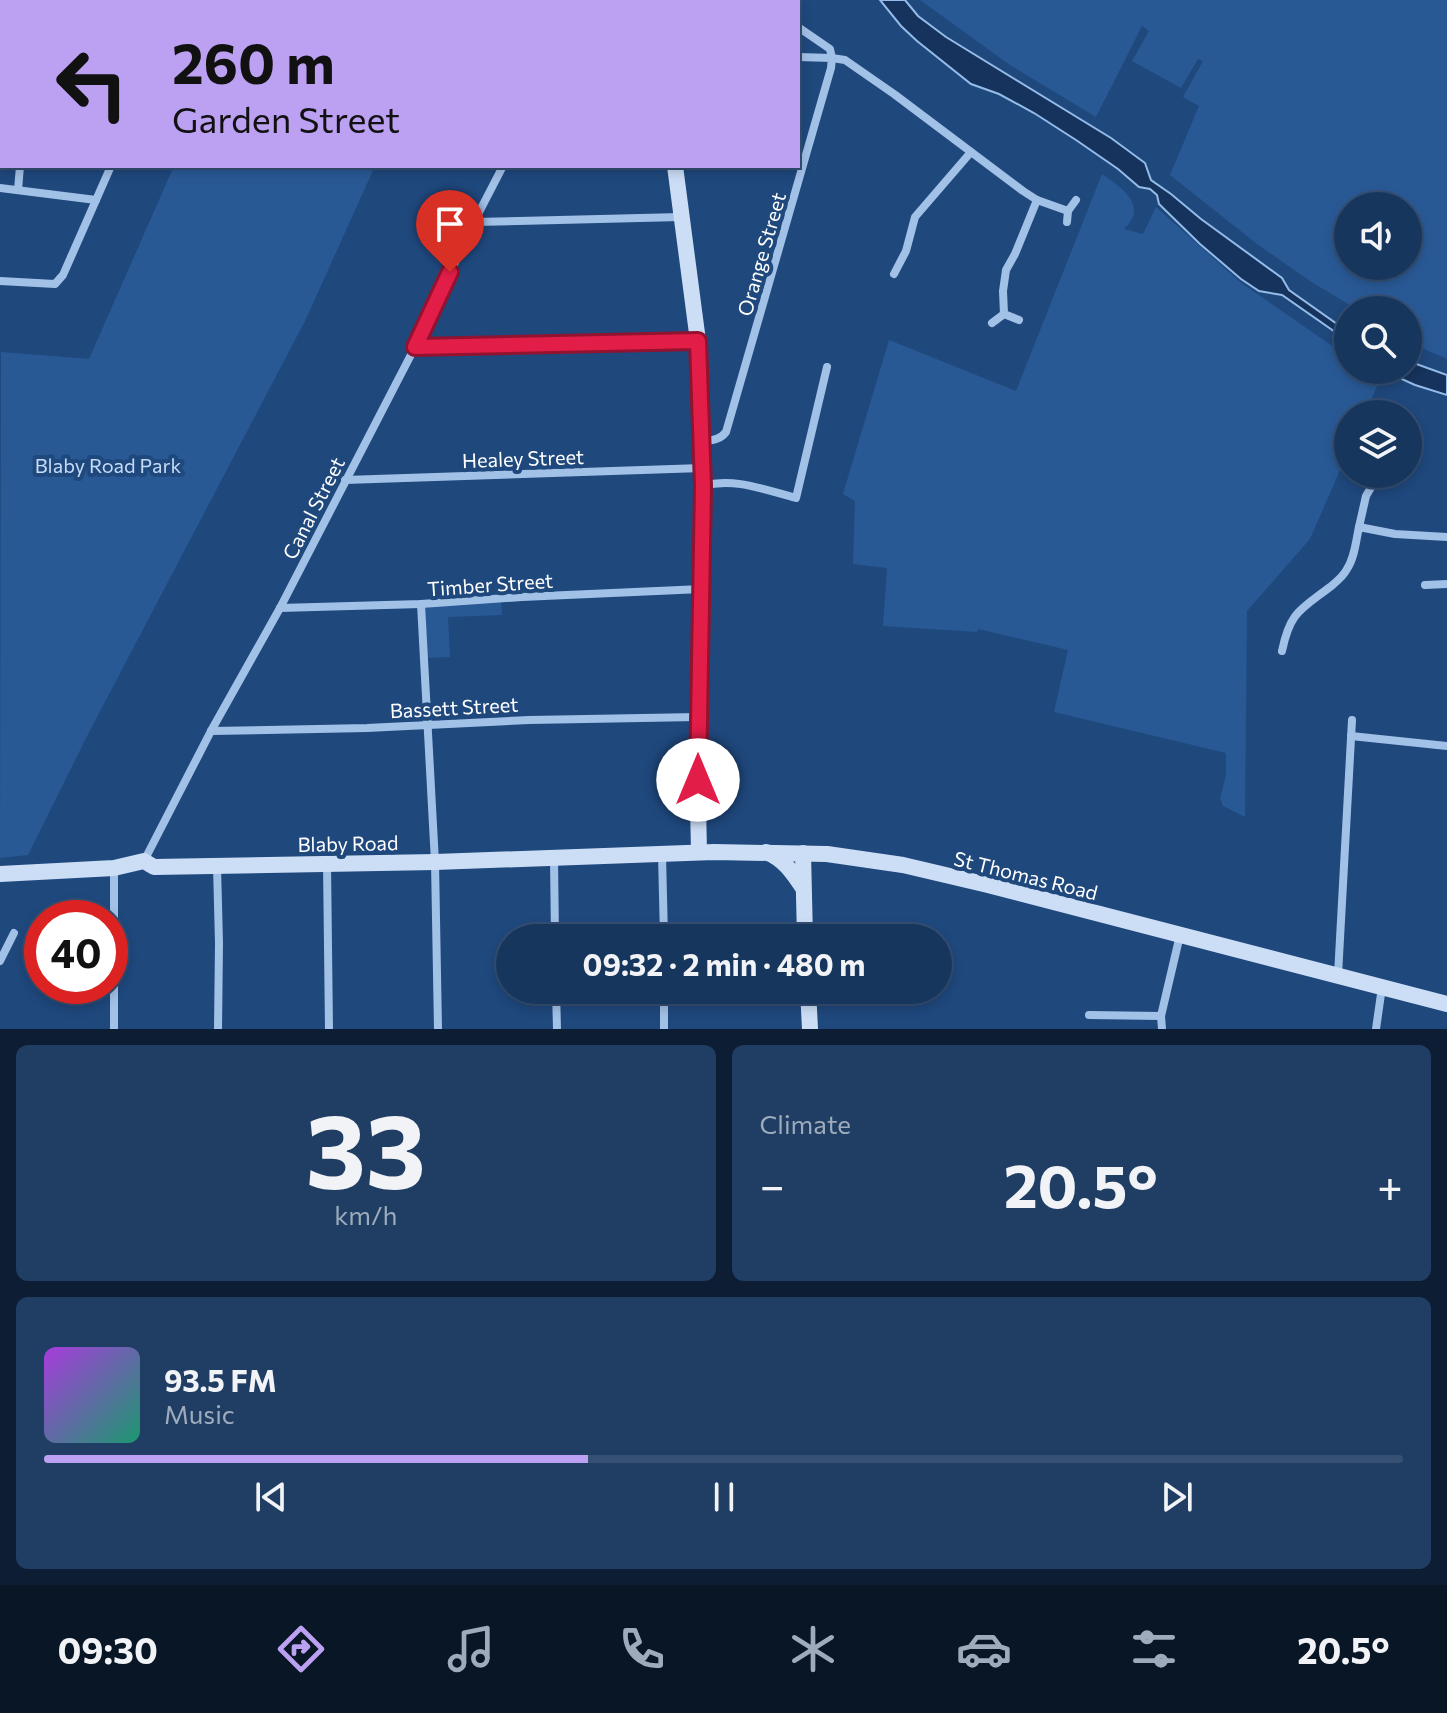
<!DOCTYPE html>
<html lang="en">
<head>
<meta charset="utf-8">
<style>
	:root { --surface:#17365e; --page:#203e64; --text:#f1f3f6; --muted:#9eabbc; --line:#365073; --accent:#bca0f2 }
	body { margin:0; font-family:Commissioner,sans-serif; background:var(--page); color:var(--text); height:100vh; display:flex; flex-direction:column; font-size:30px; white-space:nowrap }
	* { box-sizing:border-box; margin:0 }
	p { font-size:26px; color:var(--muted) }
	.icon { flex:none; width:44px; height:44px; fill:none; stroke:currentColor; stroke-width:2; stroke-linecap:round; stroke-linejoin:round }
	.map { position:relative; height:1029px; overflow:hidden }
	.sheet { display:flex; flex-direction:column; gap:16px; padding:16px; background:#0d1e34; flex:1 }
	.sheet>* { flex:none }
	.hud { position:absolute; left:0px; top:0px; width:800px; height:168px; box-shadow:0 4px 12px #0003,0 0 0 2px var(--line); background:#bca0f2; color:#111; overflow:hidden }
	.buttons { position:absolute; left:1334px; top:192px; display:grid; gap:16px }
	.buttons a { display:grid; place-items:center; width:88px; height:88px; border-radius:50%; background:var(--surface); box-shadow:0 4px 12px #0003,0 0 0 2px var(--line); font-size:40px }
	.speed { position:absolute; left:24px; top:900px; display:flex; gap:16px; font-size:40px; font-weight:700; text-align:center }
	.speed>* { display:grid; place-content:center; width:104px; height:104px; border-radius:50%; background:var(--surface); box-shadow:0 4px 12px #0003,0 0 0 2px var(--line); line-height:1 }
	.speed .limit { border:12px solid #d22; background:#fff; color:#111 }
	.pin { position:absolute; display:grid; place-items:center; width:68px; height:68px; color:#fff; margin:-82px -34px; border-radius:50% 50% 50% 0; rotate:-45deg; box-shadow:0 0 8px #0007 }
	.pin .icon { rotate:45deg }
	.me { position:absolute; width:88px; margin:-44px; rotate:0deg; stroke-linejoin:round; filter:drop-shadow(0 0 6px #0008) }
	.turn { display:flex; align-items:center; gap:28px; height:168px; padding:0 40px; font-size:36px }
	.turn .icon { width:104px; height:104px; stroke-width:2.5 }
	.turn b { display:block; font-size:56px; line-height:68px }
	.big { font-size:60px; font-weight:700; line-height:1.1 }
	.sheet .widget { flex:1; display:flex; flex-direction:column; justify-content:center; gap:12px; min-width:0; padding:0 28px; border-radius:12px; background:var(--page) }
	.sheet .dial { align-items:center; gap:0 }
	.dial b { font-size:104px; line-height:1 }
	.song { display:flex; align-items:center; gap:24px }
	.cover { width:96px; height:96px; border-radius:12px; background:linear-gradient(135deg,hsl(280 70% 55%),hsl(160 70% 35%)) }
	.played { height:8px; border-radius:4px; background:linear-gradient(90deg,var(--accent) 40%,var(--line) 40%) }
	.keys { display:flex; justify-content:space-around; direction:ltr }
	.heat { display:flex; justify-content:space-between; align-items:center; font-size:44px; direction:ltr }
	.sheet .tiles { flex:1; display:grid; gap:16px; grid-template-columns:1fr 1fr }
	.widget:last-child { grid-column:span 2 }
	.trip { position:absolute; left:496px; top:924px; width:456px; height:80px; border-radius:40px; background:var(--surface); box-shadow:0 4px 12px #0003,0 0 0 2px var(--line); font-weight:700; line-height:80px; text-align:center }
	.menu { display:flex; height:128px; justify-content:space-around; align-items:center; background:#091626; color:var(--muted) }
	.menu .icon { width:56px; height:56px }
	.menu .selected { color:var(--accent) }
	.menu b { font-size:36px; color:var(--text) }
	.map>svg:first-child { display:block }
	.green { fill:#295995; fill-rule:evenodd }
	.water { fill:#15335c; stroke:#95bce9; stroke-width:2 }
	.lines { fill:none; stroke-linecap:round; stroke-linejoin:round }
	.street { stroke:#a2c1e7; stroke-width:8 }
	.secondary { stroke:#ccdef6; stroke-width:16 }
	.route-casing { stroke:#92132f; stroke-width:20 }
	.route { stroke:#e11d48; stroke-width:14 }
	.labels { text-anchor:middle; dominant-baseline:central; stroke-width:8; stroke-linejoin:round; paint-order:stroke }
	.street-label { font-size:20px; fill:#fff; stroke:#1f487d }
	.park-label { font-size:20px; fill:#c5dbf6; stroke:#1f487d }
</style>
</head>
<body>
<div class="map">
<svg width="1447" height="1029" viewBox="0 0 1447 1029">
	<rect width="100%" height="100%" fill="#1f487d"/>
	<g class="green">
		<path d="M 920,0 L 1447,0 L 1447,359 L 1408,342 L 1408,310 L 1358,310 L 1310,281 L 1257,244 L 1170,175 L 1199,106 L 1183,97 L 1203,61 L 1198,59 L 1181,88 L 1132,61 L 1149,31 L 1142,26 L 1096,117 L 1010,65 ZM 1348,206 L 1408,206 L 1408,266 L 1348,266 Z"/>
		<path d="M 174,166 L 375,166 L 305,321 L 86,738 L 28,855 L 0,858 L 1,352 L 89,359 Z"/>
		<path d="M 1102,174 C 1116,184 1141,199 1132,219 C 1130,223 1127,226 1124,229 L 1143,234 L 1156,207 L 1240,282 L 1348,357 L 1348,370 L 1370,370 L 1381,377 L 1365,414 L 1348,414 L 1348,452 L 1310,539 L 1247,611 L 1245,817 L 1223,806 L 1220,798 L 1226,775 L 1226,753 L 1054,712 L 1068,650 L 978,629 L 977,632 L 883,626 L 887,568 L 853,564 L 855,501 L 843,494 L 889,340 L 1016,391 Z"/>
		<path d="M 501,601 L 502,615 L 448,617 L 450,657 L 427,658 L 425,603 Z"/>
	</g>
	<g class="water">
		<path d="M 880,0 L 905,0 L 918,16 L 946,37 L 1111,138 L 1145,163 L 1151,180 L 1171,194 L 1201,219 L 1282,278 L 1289,290 L 1340,326 L 1348,328 L 1348,354 L 1335,332 L 1282,295 L 1259,291 L 1241,279 L 1200,244 L 1159,204 L 1157,195 L 1150,189 L 1139,187 L 1118,169 L 1076,140 L 1034,113 L 999,94 L 971,84 L 917,41 L 901,26 Z"/>
		<path d="M 1408,361 L 1447,375 L 1447,395 L 1415,385 L 1382,370 L 1408,370 Z"/>
	</g>
	<g class="lines">
		<g class="street">
			<path d="M 163,0 L 163,2"/>
			<path d="M 358,0 L 362,2"/>
			<path d="M 760,0 L 763,2"/>
			<path d="M 72,2 L 81,0"/>
			<path d="M 591,2 L 592,0"/>
			<path d="M 0,19 L 2,18"/>
			<path d="M 798,27 L 830,49 L 832,58 L 845,60 L 894,94 L 1023,191 L 1037,200 L 1068,211"/>
			<path d="M 0,188 L 96,200"/>
			<path d="M 18,190 L 20,166"/>
			<path d="M 474,222 L 681,217"/>
			<path d="M 1067,222 L 1068,211 L 1076,200"/>
			<path d="M 894,274 L 906,251 L 915,217 L 971,152"/>
			<path d="M 0,281 L 55,284 L 63,275 L 111,166"/>
			<path d="M 1004,314 L 1003,291 L 1006,270 L 1015,254 L 1037,200"/>
			<path d="M 992,323 L 1004,314 L 1019,320"/>
			<path d="M 415,347 L 698,341"/>
			<path d="M 702,442 C 712,440 720,440 726,432 L 831,68 L 832,58 L 798,57"/>
			<path d="M 345,480 L 702,468"/>
			<path d="M 703,486 C 734,477 765,490 796,498 L 827,367"/>
			<path d="M 1359,527 L 1366,496 L 1379,474"/>
			<path d="M 1425,585 L 1447,584"/>
			<path d="M 421,604 L 435,862 L 438,1029"/>
			<path d="M 280,608 L 421,604 L 522,597 L 702,589"/>
			<path d="M 1282,651 C 1290,612 1300,610 1330,587 C 1336,582 1343,577 1347,569 C 1355,557 1356,540 1359,527 L 1395,534 L 1447,537"/>
			<path d="M 211,731 L 367,728 L 529,720 L 698,717"/>
			<path d="M 1351,736 L 1447,746"/>
			<path d="M 662,854 L 664,938"/>
			<path d="M 554,858 L 555,938"/>
			<path d="M 144,861 L 211,731 L 280,608 L 415,347 L 474,222 L 503,166"/>
			<path d="M 327,863 L 329,1029"/>
			<path d="M 217,866 L 219,943 L 218,1029"/>
			<path d="M 114,868 L 114,1029"/>
			<path d="M 0,961 L 14,933"/>
			<path d="M 1338,975 L 1352,720"/>
			<path d="M 556,990 L 557,1029"/>
			<path d="M 664,990 L 664,1029"/>
			<path d="M 1089,1015 L 1161,1016"/>
			<path d="M 1162,1029 L 1161,1016 L 1180,935"/>
			<path d="M 1376,1029 L 1382,987"/>
		</g>
		<g class="secondary">
			<path d="M 427,2 L 427,0"/>
			<path d="M 675,166 L 698,341 L 702,442 L 702,589 L 697,755 L 699,852"/>
			<path d="M 766,852 C 784,859 793,873 803,888"/>
			<path d="M 803,853 L 805,938"/>
			<path d="M 0,874 L 114,868 L 144,861 L 154,867 L 435,862 L 714,852 L 827,854 L 903,865 L 988,885 L 1447,1004"/>
			<path d="M 808,990 L 810,1029"/>
		</g>
	</g>
	<g class="lines">
		<defs>
			<path id="route" d="M 450,272 L 415,347 L 698,341 L 703,486 L 698,780"/>
		</defs>
		<use href="#route" class="route-casing"/>
		<use href="#route" class="route"/>
	</g>
	<g class="labels">
		<g class="street-label">
			<text transform="translate(761 254) rotate(-74)">Orange Street</text>
			<text transform="translate(523 458) rotate(-2)">Healey Street</text>
			<text transform="translate(313 508) rotate(-63)">Canal Street</text>
			<text transform="translate(490 584) rotate(-4)">Timber Street</text>
			<text transform="translate(454 707) rotate(-3)">Bassett Street</text>
			<text transform="translate(348 843) rotate(-1)">Blaby Road</text>
			<text transform="translate(1026 875) rotate(14)">St Thomas Road</text>
		</g>
		<g class="park-label">
			<text x="108" y="465">Blaby Road Park</text>
		</g>
	</g>
</svg>
<div class="buttons">
<a><svg class="icon" aria-label="sound" viewBox="0 0 24 24"><path d="M4 9h4l5-4v14l-5-4H4zM17 9q2 3 0 6"/></svg></a>
<a><svg class="icon" aria-label="search" viewBox="0 0 24 24"><circle cx="10" cy="10" r="6"/><path d="M15 15l6 6"/></svg></a>
<a><svg class="icon" aria-label="layers" viewBox="0 0 24 24"><path d="M12 4l9 5-9 5-9-5zM3 14l9 5 9-5"/></svg></a>
</div>
<div class="speed"><div class="limit">40</div></div>
<div class="pin" style="left:450px;top:272px;background:#d93025"><svg class="icon" aria-label="arrive" viewBox="0 0 24 24"><path d="M6 21V4h12l-3 4 3 4H6"/></svg></div>
<svg class="me" style="left:698px;top:780px" viewBox="-20 -20 40 40"><circle r="19" fill="#fff"/><path d="M0-13L10 11 0 6-10 11z" fill="#e11d48"/></svg>
<div class="trip">09:32 · 2 min · 480 m</div>
<div class="hud">
<div class="turn"><svg class="icon" aria-label="left" viewBox="0 0 24 24"><path d="M17 20v-9H6M10 6l-5 5 5 5"/></svg><div><b>260 m</b>Garden Street</div></div>
</div>
</div>
<section class="sheet">
<div class="tiles">
<div class="widget dial"><b>33</b><p>km/h</p></div>
<div class="widget"><p>Climate</p>
<div class="heat"><a>−</a><b class="big">20.5°</b><a>+</a></div>
</div>
<div class="widget">
<div class="song"><i class="cover"></i><div><b>93.5 FM</b><p>Music</p></div></div>
<div class="played"></div>
<div class="keys"><svg class="icon" aria-label="previous" viewBox="0 0 24 24"><path d="M18 5L8 12l10 7zM5 5v14"/></svg><svg class="icon" aria-label="pause" viewBox="0 0 24 24"><path d="M8 5v14M16 5v14"/></svg><svg class="icon" aria-label="next" viewBox="0 0 24 24"><path d="M6 5l10 7-10 7zM19 5v14"/></svg></div>
</div>
</div>
</section>
<nav class="menu">
<b>09:30</b>
<svg class="icon selected" aria-label="directions" viewBox="0 0 24 24"><path d="M12 3l9 9-9 9-9-9zM9 14v-3h6M13 9l2 2-2 2"/></svg>
<svg class="icon" aria-label="music" viewBox="0 0 24 24"><path d="M9 18V5l10-2v13"/><circle cx="6" cy="18" r="3"/><circle cx="16" cy="16" r="3"/></svg>
<svg class="icon" aria-label="phone" viewBox="0 0 24 24"><path d="M5 4h4l2 5-3 2q2 4 5 5l2-3 5 2v4C11 20 4 13 5 4z"/></svg>
<svg class="icon" aria-label="climate" viewBox="0 0 24 24"><path d="M12 3v18M4 7l16 10M4 17L20 7"/></svg>
<svg class="icon" aria-label="car" viewBox="0 0 24 24"><path d="M5 17H2v-5l4-1 3-4h7l3 4 3 1v5h-3M9 17h6M6 11h13"/><circle cx="7" cy="17" r="2"/><circle cx="17" cy="17" r="2"/></svg>
<svg class="icon" aria-label="filters" viewBox="0 0 24 24"><path d="M4 7h16M4 17h16"/><circle cx="9" cy="7" r="2"/><circle cx="15" cy="17" r="2"/></svg>
<b>20.5°</b>
</nav>
</body>
</html>
